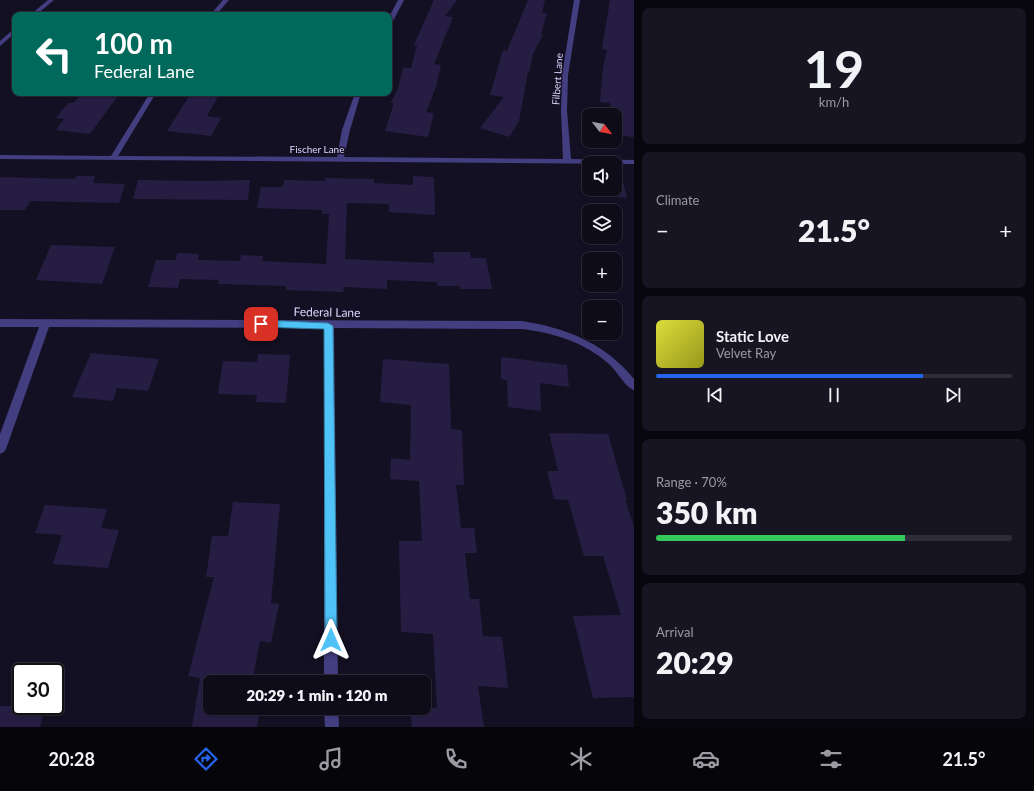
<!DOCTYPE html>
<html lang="en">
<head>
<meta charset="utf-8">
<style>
	:root { --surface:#0f0c1a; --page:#181523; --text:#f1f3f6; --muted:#9b9ba2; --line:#2f2c39; --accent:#2563eb }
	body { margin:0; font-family:Lato,sans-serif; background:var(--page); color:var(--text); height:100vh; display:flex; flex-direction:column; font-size:15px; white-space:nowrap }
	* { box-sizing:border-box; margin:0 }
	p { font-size:13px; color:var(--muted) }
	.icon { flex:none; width:22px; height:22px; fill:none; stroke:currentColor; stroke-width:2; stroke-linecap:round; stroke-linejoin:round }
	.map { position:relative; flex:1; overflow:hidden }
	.sheet { display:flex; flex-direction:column; gap:8px; padding:8px; background:#08070e; width:400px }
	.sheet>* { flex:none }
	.banner { position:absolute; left:12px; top:12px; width:380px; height:84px; border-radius:8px; box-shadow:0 1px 3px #0004,0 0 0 1px var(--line); background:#00695c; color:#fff; overflow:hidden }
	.needle { width:26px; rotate:121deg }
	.tools { position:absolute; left:582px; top:108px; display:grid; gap:8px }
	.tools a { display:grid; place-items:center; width:40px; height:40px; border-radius:8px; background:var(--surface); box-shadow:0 1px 3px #0004,0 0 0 1px var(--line); font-size:20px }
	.speed { position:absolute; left:12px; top:663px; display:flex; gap:8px; font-size:20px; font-weight:700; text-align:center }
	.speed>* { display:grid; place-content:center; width:52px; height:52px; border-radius:50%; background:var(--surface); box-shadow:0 1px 3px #0004,0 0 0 1px var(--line); line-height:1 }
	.speed .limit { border:2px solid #111; border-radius:6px; background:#fff; color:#111 }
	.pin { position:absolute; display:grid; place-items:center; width:34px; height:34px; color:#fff; margin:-17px; border-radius:8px; box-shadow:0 2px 6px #0006 }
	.me { position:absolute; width:44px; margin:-22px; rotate:0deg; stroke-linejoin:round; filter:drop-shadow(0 0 3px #0008) }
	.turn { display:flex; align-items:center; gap:14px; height:84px; padding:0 16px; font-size:18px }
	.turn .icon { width:52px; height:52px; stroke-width:2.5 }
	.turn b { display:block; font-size:28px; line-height:34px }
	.big { font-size:30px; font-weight:800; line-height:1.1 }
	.sheet .card { flex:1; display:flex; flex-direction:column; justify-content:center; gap:6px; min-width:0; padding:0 14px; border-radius:8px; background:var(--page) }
	.sheet .dial { align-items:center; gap:0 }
	.dial b { font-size:52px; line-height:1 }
	.song { display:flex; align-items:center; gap:12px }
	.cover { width:48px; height:48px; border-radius:6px; background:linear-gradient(135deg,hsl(60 70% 55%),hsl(60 70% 35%)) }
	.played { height:4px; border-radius:2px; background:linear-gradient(90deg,var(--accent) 75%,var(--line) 75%) }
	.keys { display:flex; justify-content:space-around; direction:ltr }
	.heat { display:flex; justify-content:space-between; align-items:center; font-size:22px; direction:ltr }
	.charge { height:6px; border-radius:3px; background:linear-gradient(90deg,#34c759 70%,var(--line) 0) }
	.trip { position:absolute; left:203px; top:675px; width:228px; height:40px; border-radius:8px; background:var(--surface); box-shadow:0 1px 3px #0004,0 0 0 1px var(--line); font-weight:800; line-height:40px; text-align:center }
	.dock { display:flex; height:64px; justify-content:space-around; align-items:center; background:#06050a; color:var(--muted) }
	.dock .icon { width:28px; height:28px }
	.dock .on { color:var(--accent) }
	.dock b { font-size:18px; color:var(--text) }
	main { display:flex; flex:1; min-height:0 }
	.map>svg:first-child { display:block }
	.building { fill:#261d43 }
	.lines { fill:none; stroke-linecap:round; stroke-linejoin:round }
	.minor { fill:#423e7f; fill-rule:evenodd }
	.route { fill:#4fc3f7; stroke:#337fa1 }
	.labels { text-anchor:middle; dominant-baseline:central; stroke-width:3; stroke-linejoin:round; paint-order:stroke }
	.far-street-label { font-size:10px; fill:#dad5fc; stroke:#141023 }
	.street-label { font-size:12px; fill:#dad5fc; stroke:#141023 }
</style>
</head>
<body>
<main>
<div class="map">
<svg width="634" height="727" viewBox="0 0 634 727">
	<rect width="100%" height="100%" fill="#141023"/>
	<g class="building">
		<path d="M 434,0 L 457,0 L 445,16 L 453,17 L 434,64 L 441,65 L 436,87 L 426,112 L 434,113 L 428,137 L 385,131 L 394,103 L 391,103 L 398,88 L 403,68 L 411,68 L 417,46 L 414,45 Z"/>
		<path d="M 528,0 L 545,0 L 542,13 L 547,13 L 541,34 L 543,34 L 533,54 L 529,73 L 528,72 L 519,121 L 509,137 L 480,128 L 504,97 L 490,95 L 503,50 L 507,51 Z"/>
		<path d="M 610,0 L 634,0 L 634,137 L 615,135 L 615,115 L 611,115 L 610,103 L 600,102 L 603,67 L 607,50 L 602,49 Z"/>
		<path d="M 82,93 L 120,93 L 90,134 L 56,130 L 64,119 L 56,118 L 68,103 L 74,103 Z"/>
		<path d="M 191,93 L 220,93 L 207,116 L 221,118 L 211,136 L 167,131 Z"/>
		<path d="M 76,176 L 95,176 L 93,183 L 125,184 L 119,203 L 30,201 L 25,210 L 0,210 L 0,177 L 75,179 Z"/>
		<path d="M 413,176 L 434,177 L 435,215 L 389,212 L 389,204 L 347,203 L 345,259 L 434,263 L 433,252 L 470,252 L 471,258 L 486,258 L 492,289 L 460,289 L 460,286 L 437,286 L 437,282 L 387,280 L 387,289 L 344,287 L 343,292 L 286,290 L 286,286 L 218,284 L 219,280 L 180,279 L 178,288 L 148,287 L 156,260 L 176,260 L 177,253 L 199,254 L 198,260 L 240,261 L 241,255 L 263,256 L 262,261 L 326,264 L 329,214 L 322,214 L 322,210 L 257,208 L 261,187 L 283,187 L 284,180 L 325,181 L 325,178 L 374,179 L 374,183 L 413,185 Z"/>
		<path d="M 138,180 L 201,181 L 250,180 L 248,200 L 133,199 Z"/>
		<path d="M 615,180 L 623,181 L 627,198 L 601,196 L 599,189 L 615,189 Z"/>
		<path d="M 51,245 L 115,247 L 102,284 L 36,280 Z"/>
		<path d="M 91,353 L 159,359 L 148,391 L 117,388 L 113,401 L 72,397 Z"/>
		<path d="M 258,354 L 290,355 L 286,403 L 256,402 L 257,395 L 218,394 L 223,361 L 257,362 Z"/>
		<path d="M 501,357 L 567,365 L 569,387 L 540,383 L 541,411 L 508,407 L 507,380 L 501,379 Z"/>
		<path d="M 383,359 L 449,364 L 451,429 L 462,430 L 464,485 L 456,485 L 461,528 L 474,528 L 477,553 L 465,553 L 470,599 L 479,599 L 483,636 L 502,637 L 508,688 L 478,686 L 484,727 L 412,727 L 410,708 L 437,708 L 433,634 L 401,632 L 399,541 L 422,541 L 419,481 L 390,479 L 391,458 L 410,460 L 411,405 L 380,402 Z"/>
		<path d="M 549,433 L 608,434 L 627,500 L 625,500 L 634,526 L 634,697 L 593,698 L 573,616 L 621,615 L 603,556 L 584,556 L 568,500 L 554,499 L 547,471 L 558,471 Z"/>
		<path d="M 233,502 L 280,504 L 271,603 L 279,604 L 271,643 L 260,641 L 252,682 L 210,682 L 210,708 L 260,709 L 257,727 L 192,727 L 200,678 L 188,676 L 214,577 L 206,577 L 212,536 L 228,536 Z"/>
		<path d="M 45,505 L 107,509 L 101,528 L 119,530 L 108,568 L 53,564 L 62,535 L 35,533 Z"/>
		<path d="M 0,706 L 45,707 L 40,727 L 0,727 Z"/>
	</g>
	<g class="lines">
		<g class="minor">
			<path d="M 48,0 L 54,0 L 36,15 L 30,15 Z"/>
			<path d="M 223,0 L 229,0 L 216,15 L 210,15 Z"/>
			<path d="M 398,0 L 404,0 L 392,23 L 389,25 L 389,17 Z"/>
			<path d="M 574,0 L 580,0 L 568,75 L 567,111 L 571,159 L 634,160 L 634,164 L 0,159 L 0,155 L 111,156 L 150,93 L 156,93 L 118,156 L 337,157 L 342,130 L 355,93 L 361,93 L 350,130 L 344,157 L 563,159 L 561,111 L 562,75 Z"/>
			<path d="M 15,28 L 15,33 L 0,46 L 0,41 Z"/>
			<path d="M 0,319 L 522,321 C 566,328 605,343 634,379 L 634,390 C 626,388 616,370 609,364 C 584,342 554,333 522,329 L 334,328 L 338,682 L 324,682 L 324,328 L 49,327 L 6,449 L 4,452 L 0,454 L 0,434 L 39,327 L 0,327 Z"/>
			<path d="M 324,708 L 338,708 L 339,727 L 325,727 Z"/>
		</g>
	</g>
	<path class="route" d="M 261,320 L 328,323 L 333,326 L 337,640 L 336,644 L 331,646 L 327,644 L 325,640 L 324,329 L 261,327 L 257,324 Z"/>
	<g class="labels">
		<g class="far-street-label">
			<text transform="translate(557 79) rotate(-86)">Filbert Lane</text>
			<text x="317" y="149">Fischer Lane</text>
		</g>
		<g class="street-label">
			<text transform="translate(327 312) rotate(1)">Federal Lane</text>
		</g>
	</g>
</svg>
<div class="tools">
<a><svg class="needle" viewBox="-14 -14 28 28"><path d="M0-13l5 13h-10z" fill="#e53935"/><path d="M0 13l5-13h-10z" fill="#9b9ba2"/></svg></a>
<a><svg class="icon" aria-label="sound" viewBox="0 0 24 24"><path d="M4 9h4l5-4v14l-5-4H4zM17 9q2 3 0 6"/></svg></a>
<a><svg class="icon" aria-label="layers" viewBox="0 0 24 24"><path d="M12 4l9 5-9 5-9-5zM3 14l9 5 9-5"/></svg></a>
<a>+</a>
<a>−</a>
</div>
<div class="speed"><div class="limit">30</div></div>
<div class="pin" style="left:261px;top:324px;background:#d93025"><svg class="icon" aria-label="arrive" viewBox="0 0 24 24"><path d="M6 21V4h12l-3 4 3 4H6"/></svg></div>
<svg class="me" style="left:331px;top:640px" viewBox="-20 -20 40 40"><path d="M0-17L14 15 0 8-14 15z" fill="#4fc3f7" stroke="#fff" stroke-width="4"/></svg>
<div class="trip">20:29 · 1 min · 120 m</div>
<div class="banner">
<div class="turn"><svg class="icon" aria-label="left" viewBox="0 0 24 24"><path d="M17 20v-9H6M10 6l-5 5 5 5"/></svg><div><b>100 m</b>Federal Lane</div></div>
</div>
</div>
<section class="sheet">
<div class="card dial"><b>19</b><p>km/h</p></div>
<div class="card"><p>Climate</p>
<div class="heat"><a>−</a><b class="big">21.5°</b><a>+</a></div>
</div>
<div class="card">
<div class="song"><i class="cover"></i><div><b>Static Love</b><p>Velvet Ray</p></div></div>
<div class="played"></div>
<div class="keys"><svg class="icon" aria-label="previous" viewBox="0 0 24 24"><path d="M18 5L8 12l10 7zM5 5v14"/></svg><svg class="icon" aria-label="pause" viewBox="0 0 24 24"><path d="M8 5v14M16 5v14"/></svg><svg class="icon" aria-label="next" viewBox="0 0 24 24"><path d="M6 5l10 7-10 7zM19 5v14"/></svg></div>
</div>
<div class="card"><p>Range · 70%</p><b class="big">350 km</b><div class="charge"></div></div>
<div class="card"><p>Arrival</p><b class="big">20:29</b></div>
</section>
</main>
<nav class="dock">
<b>20:28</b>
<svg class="icon on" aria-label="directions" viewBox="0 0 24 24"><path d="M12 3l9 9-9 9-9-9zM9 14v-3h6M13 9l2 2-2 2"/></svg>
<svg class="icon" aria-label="music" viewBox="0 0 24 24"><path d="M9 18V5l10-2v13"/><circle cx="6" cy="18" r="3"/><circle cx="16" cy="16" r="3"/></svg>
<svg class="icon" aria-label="phone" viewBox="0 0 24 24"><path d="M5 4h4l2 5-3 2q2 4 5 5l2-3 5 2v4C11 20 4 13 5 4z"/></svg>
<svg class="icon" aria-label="climate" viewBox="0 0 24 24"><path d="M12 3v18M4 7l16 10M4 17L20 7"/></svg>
<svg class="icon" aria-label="car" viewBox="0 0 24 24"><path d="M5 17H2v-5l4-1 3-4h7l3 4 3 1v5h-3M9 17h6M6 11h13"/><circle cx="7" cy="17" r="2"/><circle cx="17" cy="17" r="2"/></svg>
<svg class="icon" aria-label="filters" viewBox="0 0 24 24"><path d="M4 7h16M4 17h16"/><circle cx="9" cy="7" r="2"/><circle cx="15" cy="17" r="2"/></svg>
<b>21.5°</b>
</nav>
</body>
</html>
